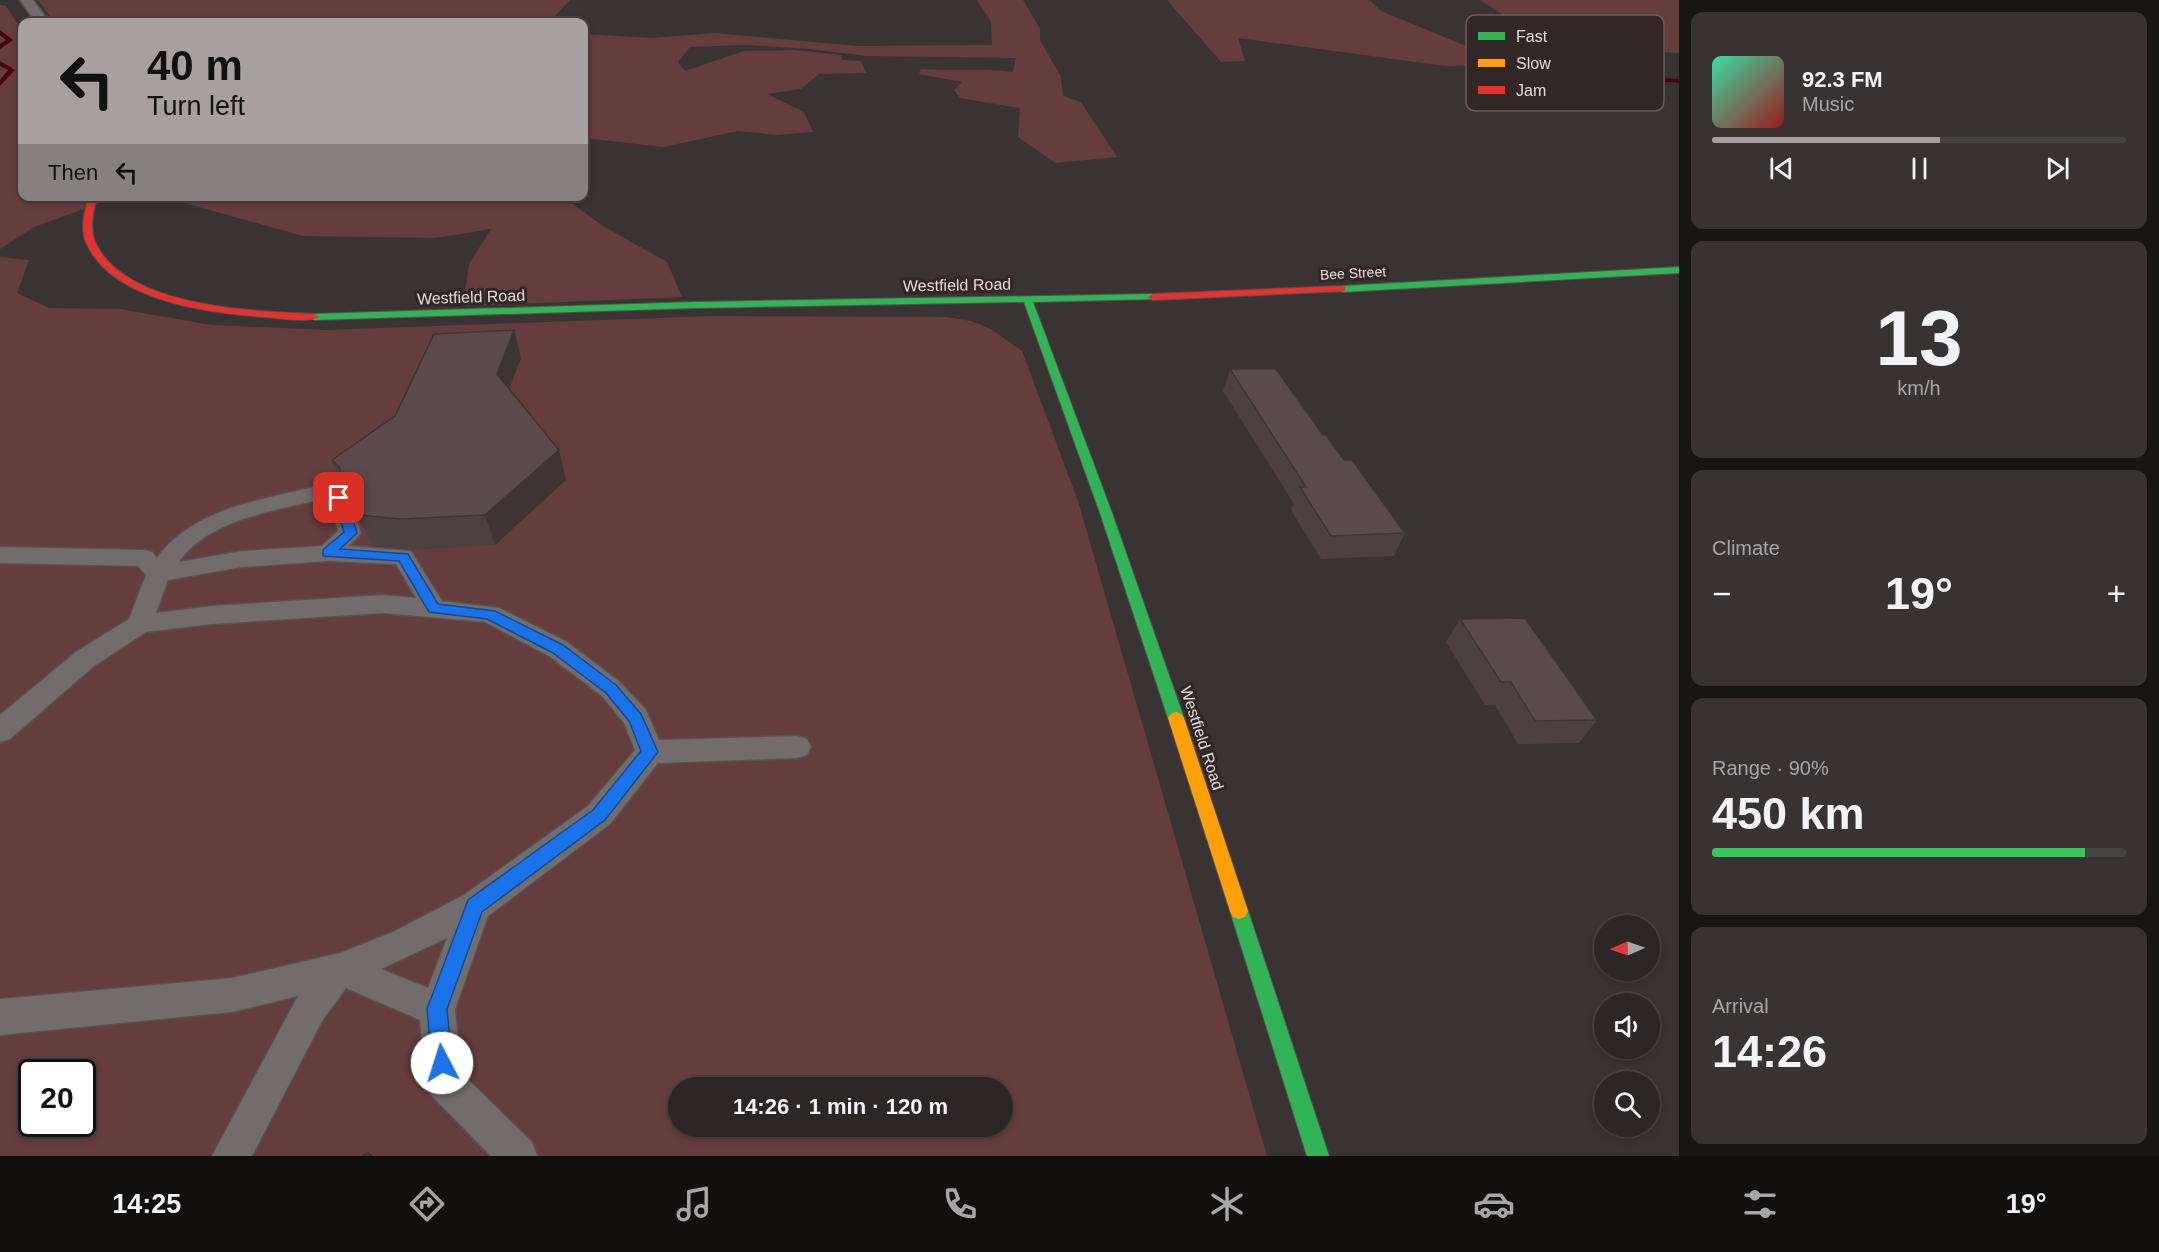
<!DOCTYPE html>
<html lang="en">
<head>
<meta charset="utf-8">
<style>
	:root { --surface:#2c2626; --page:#383232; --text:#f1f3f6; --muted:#a6a5a7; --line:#484343; --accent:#a8a0a0 }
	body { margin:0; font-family:Helvetica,sans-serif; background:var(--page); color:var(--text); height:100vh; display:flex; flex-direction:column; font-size:22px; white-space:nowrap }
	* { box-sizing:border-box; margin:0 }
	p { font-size:20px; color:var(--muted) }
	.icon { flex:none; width:33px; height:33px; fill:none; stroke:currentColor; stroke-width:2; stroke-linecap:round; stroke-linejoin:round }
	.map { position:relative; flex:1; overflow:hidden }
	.drawer { display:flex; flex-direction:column; gap:12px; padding:12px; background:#181515; width:480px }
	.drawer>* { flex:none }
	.hud { position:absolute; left:18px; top:18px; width:570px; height:183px; border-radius:12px; box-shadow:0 3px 9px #0003,0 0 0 2px var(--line); background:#a8a0a0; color:#111; overflow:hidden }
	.needle { width:39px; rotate:268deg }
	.buttons { position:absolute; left:1594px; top:915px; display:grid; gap:12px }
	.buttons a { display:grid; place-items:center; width:66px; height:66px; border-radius:50%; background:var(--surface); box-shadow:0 3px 9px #0003,0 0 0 2px var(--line); font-size:30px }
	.speed { position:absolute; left:18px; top:1059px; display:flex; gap:12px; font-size:30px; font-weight:700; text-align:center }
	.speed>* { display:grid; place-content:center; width:78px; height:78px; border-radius:50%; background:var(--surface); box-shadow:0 3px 9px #0003,0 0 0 2px var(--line); line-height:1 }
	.speed .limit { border:3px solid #111; border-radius:9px; background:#fff; color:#111 }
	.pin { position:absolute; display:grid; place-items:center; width:51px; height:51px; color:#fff; margin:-26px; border-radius:12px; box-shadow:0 3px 9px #0006 }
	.me { position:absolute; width:66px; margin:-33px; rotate:355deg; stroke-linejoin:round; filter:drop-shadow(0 0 4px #0008) }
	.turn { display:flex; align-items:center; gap:21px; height:126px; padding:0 30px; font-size:27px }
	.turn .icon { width:78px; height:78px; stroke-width:2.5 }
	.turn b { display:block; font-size:42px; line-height:51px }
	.then { display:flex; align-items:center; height:57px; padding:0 30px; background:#0003; gap:12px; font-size:22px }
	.big { font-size:45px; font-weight:700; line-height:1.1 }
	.drawer .tile { flex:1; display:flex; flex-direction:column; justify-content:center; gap:9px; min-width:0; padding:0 21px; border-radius:12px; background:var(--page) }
	.drawer .dial { align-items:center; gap:0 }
	.dial b { font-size:78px; line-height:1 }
	.song { display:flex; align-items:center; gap:18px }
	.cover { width:72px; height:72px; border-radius:9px; background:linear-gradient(135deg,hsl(160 70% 55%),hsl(0 70% 35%)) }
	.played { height:6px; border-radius:3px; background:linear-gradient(90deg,var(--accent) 55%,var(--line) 55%) }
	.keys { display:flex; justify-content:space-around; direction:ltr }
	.heat { display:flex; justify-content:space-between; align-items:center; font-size:33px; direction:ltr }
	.charge { height:9px; border-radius:4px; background:linear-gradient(90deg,#34c759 90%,var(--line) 0) }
	.trip { position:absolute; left:668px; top:1077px; width:345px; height:60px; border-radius:30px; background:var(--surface); box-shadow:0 3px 9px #0003,0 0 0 2px var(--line); font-weight:700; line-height:60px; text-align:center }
	.dock { display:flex; height:96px; justify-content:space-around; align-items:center; background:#120f0f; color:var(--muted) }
	.dock .icon { width:42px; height:42px }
	.dock .selected { color:var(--accent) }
	.dock b { font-size:27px; color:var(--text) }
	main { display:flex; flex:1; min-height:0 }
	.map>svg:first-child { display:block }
	.green { fill:#663d3d; fill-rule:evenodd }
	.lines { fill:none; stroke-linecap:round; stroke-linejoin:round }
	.stream { fill:#470510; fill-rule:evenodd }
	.lane-casing { stroke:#585151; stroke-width:3 }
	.street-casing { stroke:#585151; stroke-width:3 }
	.fast-casing { stroke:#585151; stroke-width:2 }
	.slow-casing { stroke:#585151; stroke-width:2 }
	.jam-casing { stroke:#585151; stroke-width:2 }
	.lane { fill:#726c6c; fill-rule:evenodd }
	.street { fill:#726c6c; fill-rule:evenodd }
	.fast { fill:#30b455; fill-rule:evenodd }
	.slow { fill:#ff9f0a; fill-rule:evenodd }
	.jam { fill:#e5322d; fill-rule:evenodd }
	.wall { fill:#4d4040 }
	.shaded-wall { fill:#3f3434 }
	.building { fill:#5a4a4b; stroke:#3f3434; stroke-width:1.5 }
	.route { fill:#1a73e8; stroke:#114b97; stroke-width:1.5 }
	.labels { text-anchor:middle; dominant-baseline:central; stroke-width:6; stroke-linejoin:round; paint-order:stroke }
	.far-street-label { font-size:14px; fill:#e4dbdb; stroke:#332626 }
	.street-label { font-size:16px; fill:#e4dbdb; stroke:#332626 }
	.key { fill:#332626; stroke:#685c5c; stroke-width:1.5 }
	.key-label { font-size:16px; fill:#e4dbdb }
</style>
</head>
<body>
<main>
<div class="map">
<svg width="1679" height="1156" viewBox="0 0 1679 1156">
	<rect width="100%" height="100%" fill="#3a3333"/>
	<g class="green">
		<path d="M 38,0 L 570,0 L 549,22 L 54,22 Z"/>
		<path d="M 977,0 L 1023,0 L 1040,29 L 1040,40 L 1061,77 L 1063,96 L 1081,102 L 1117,157 L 1055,163 L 1018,137 L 1020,108 L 960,98 L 954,90 L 962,82 L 919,74 L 921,69 C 952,71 982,68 1013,72 L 1016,58 L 867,56 L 810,49 L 746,45 L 690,47 L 678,62 L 685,71 L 744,51 L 795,50 L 841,55 L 842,60 L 861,61 L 866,73 L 819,74 L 801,89 L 767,94 L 804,112 L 813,132 L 778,135 L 738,131 L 663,147 L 584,138 L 584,34 L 651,38 L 715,33 L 858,46 L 992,45 L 991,22 Z"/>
		<path d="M 1167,0 L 1370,0 L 1381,11 L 1505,62 L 1501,65 L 1445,66 L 1238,38 L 1245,61 L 1221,62 Z"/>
		<path d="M 1480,0 L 1679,0 L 1679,53 L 1600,49 L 1484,28 L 1480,22 L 1508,18 Z"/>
		<path d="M 0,5 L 6,6 L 22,31 L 22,196 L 117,197 L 34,227 L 0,249 Z"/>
		<path d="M 163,197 L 563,197 L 603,226 L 667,262 L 682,297 L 463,306 L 469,264 L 491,229 L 435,238 L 303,236 Z"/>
		<path d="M 0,257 L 29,260 L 17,293 L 49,308 L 120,309 L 211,325 L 327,330 L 712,316 L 947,317 L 971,321 L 991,329 L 1022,351 L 1078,501 L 1267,1156 L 0,1156 ZM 32,1072 L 82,1072 L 82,1124 L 32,1124 ZM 678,1088 L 1002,1088 L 1002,1126 L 678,1126 Z"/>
	</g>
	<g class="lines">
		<g class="stream">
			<path d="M 0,30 L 13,40 L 0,49 L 0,44 L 6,40 L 0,35 Z"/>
			<path d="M 0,61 L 15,70 L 0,86 L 0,80 L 8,70 L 0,66 Z"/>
			<path d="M 1634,76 L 1679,79 L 1679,83 L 1632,79 Z"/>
		</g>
		<defs>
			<path id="lane" d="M 314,487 L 347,493 L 350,498 L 361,533 L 349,546 L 411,551 L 442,601 L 499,608 L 567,642 L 620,682 L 646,710 L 659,740 L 797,736 L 807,739 L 811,747 L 807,755 L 797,758 L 658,763 L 610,824 L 488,916 L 455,1009 L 461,1073 L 532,1142 L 537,1156 L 491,1156 L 431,1095 L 426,1082 L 420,1020 L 346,988 L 322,1021 L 252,1156 L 212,1156 L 298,996 L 232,1012 L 0,1035 L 0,999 L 232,978 L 340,953 L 393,932 L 464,895 L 588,806 L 635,750 L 624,723 L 602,696 L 549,656 L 485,622 L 383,613 L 212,624 L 146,632 L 94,666 L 10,739 L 0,742 L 0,715 L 76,652 L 129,619 L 146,575 L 138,566 L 0,563 L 0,547 L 144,550 L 152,552 L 157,558 C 192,509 259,500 314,487 ZM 314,501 L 330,503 L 338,531 L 322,546 L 242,551 L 179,562 C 208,521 268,512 314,501 ZM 328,561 L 396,564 L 416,598 L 383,595 L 212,606 L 156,613 L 168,580 L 242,567 ZM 447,938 L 428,988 L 381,969 Z"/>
			<path id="street" d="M 20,0 L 33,0 L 49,22 L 36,22 Z"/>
			<g id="fast">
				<path d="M 1679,267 L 1679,273 L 1342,292 L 1337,289 L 1342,286 Z"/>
				<path d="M 1153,294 L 1156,295 L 1156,299 L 1033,302 L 1112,513 L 1184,718 L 1181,722 L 1176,724 L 1171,722 L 1168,718 L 1100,513 L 1024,302 L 696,308 L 314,320 L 309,317 L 314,314 L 696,302 Z"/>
				<path d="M 1239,903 L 1245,905 L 1248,911 L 1329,1156 L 1307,1156 L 1230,911 L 1233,905 Z"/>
			</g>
			<path id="slow" d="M 1176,712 L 1181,714 L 1184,718 L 1248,911 L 1245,917 L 1239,919 L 1233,917 L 1230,911 L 1168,718 L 1171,714 Z"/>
			<g id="jam">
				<path d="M 89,196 L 97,196 C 93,210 89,228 95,242 C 125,308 252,311 314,314 L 319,317 C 310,323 277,318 265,317 C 208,313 111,301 86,242 C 80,228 85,210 89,196 Z"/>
				<path d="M 1342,286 L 1345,287 L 1345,291 L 1153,300 L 1148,297 L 1153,294 Z"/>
			</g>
		</defs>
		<use href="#lane" class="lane-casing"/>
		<use href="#street" class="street-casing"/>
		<use href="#fast" class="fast-casing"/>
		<use href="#slow" class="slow-casing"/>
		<use href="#jam" class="jam-casing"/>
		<use href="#lane" class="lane"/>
		<use href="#street" class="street"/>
		<use href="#fast" class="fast"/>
		<use href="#slow" class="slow"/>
		<use href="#jam" class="jam"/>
	</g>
	<g class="wall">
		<path d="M 514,330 L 521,358 L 509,389 L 559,450 L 566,480 L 495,545 L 412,550 L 373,546 L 360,521 L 332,460 Z"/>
		<path d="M 1230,369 L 1323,435 L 1405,533 L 1394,556 L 1321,559 L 1291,510 L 1294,504 L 1223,391 Z"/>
		<path d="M 1460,619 L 1597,720 L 1579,743 L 1518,744 L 1495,705 L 1485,705 L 1446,642 Z"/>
	</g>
	<g class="shaded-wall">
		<path d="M 514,330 L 521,358 L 504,402 L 497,374 Z"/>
		<path d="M 559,450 L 566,480 L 495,545 L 485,515 Z"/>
	</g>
	<g class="building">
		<path d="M 514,330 L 497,374 L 559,450 L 485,515 L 401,519 L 360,515 L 347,491 L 339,467 L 332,460 L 395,416 L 434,334 Z"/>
		<path d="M 1230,369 L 1276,369 L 1323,435 L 1326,435 L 1344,460 L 1352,460 L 1405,533 L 1331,536 L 1300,487 L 1306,487 Z"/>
		<path d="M 1525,618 L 1597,720 L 1535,721 L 1511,682 L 1501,682 L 1460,619 Z"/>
		<path d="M 368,1153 L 372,1156 L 362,1156 Z"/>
	</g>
	<path class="route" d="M 339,494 L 346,498 L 357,533 L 340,549 L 408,554 L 438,604 L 495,611 L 563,645 L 616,685 L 641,714 L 658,752 L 605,820 L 482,912 L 447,1009 L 452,1063 L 449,1071 L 442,1074 L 435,1071 L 432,1063 L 427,1009 L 468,900 L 593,810 L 641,751 L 629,721 L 606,693 L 553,653 L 487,619 L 429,612 L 399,561 L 323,556 L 323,550 L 344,532 L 333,498 Z"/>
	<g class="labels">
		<g class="far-street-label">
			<text transform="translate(1353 273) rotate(-3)">Bee Street</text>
		</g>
		<g class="street-label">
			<text transform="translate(957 285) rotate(-1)">Westfield Road</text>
			<text transform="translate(471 297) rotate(-2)">Westfield Road</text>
			<text transform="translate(1202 738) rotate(72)">Westfield Road</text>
		</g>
	</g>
	<rect x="1466" y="15" width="198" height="96" rx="9" class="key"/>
	<rect x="1478" y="32" width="27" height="8" fill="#30b455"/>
	<rect x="1478" y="59" width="27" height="8" fill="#ff9f0a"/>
	<rect x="1478" y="86" width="27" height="8" fill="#e5322d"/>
	<g class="key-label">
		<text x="1516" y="42">Fast</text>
		<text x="1516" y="69">Slow</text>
		<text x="1516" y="96">Jam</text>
	</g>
</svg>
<div class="buttons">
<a><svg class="needle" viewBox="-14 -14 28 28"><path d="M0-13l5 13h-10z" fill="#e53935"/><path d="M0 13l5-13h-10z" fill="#a6a5a7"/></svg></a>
<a><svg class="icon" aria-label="sound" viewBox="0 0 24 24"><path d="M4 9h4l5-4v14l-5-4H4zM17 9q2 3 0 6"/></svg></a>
<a><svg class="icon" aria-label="search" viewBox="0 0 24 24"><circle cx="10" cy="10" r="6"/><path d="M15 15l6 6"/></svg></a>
</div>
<div class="speed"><div class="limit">20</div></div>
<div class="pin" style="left:339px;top:498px;background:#d93025"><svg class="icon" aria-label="arrive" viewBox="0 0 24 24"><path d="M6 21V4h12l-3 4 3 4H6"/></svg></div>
<svg class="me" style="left:442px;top:1063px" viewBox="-20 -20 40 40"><circle r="19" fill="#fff"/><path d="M0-13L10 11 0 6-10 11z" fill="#1a73e8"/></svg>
<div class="trip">14:26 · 1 min · 120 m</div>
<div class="hud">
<div class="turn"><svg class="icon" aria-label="left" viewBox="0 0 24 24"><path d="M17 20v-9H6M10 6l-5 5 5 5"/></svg><div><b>40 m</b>Turn left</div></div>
<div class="then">Then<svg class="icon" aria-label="left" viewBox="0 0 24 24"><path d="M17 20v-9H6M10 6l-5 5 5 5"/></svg></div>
</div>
</div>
<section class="drawer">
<div class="tile">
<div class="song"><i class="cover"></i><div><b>92.3 FM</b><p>Music</p></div></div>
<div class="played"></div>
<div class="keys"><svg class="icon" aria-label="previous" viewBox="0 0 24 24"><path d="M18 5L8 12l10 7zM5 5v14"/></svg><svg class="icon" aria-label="pause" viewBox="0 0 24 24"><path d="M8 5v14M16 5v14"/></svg><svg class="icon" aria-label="next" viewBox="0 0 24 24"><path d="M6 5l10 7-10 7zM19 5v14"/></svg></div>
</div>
<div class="tile dial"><b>13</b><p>km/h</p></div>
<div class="tile"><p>Climate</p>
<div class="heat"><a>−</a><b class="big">19°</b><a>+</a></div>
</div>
<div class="tile"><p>Range · 90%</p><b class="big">450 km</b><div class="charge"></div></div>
<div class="tile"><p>Arrival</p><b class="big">14:26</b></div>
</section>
</main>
<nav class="dock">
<b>14:25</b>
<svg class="icon selected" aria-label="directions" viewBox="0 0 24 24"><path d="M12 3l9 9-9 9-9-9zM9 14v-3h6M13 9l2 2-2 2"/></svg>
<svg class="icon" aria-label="music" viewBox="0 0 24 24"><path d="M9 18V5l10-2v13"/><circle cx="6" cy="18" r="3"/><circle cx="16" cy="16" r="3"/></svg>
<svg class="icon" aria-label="phone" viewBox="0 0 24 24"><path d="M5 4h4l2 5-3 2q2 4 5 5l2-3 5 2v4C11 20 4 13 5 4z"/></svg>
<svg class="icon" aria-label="climate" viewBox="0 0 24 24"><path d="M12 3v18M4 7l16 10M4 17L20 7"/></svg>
<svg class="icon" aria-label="car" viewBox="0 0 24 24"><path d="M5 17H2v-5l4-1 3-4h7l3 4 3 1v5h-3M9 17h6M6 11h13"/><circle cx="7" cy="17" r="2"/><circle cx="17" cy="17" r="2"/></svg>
<svg class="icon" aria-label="filters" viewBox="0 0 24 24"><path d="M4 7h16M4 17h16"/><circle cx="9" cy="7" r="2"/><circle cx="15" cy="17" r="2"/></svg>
<b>19°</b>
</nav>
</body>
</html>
